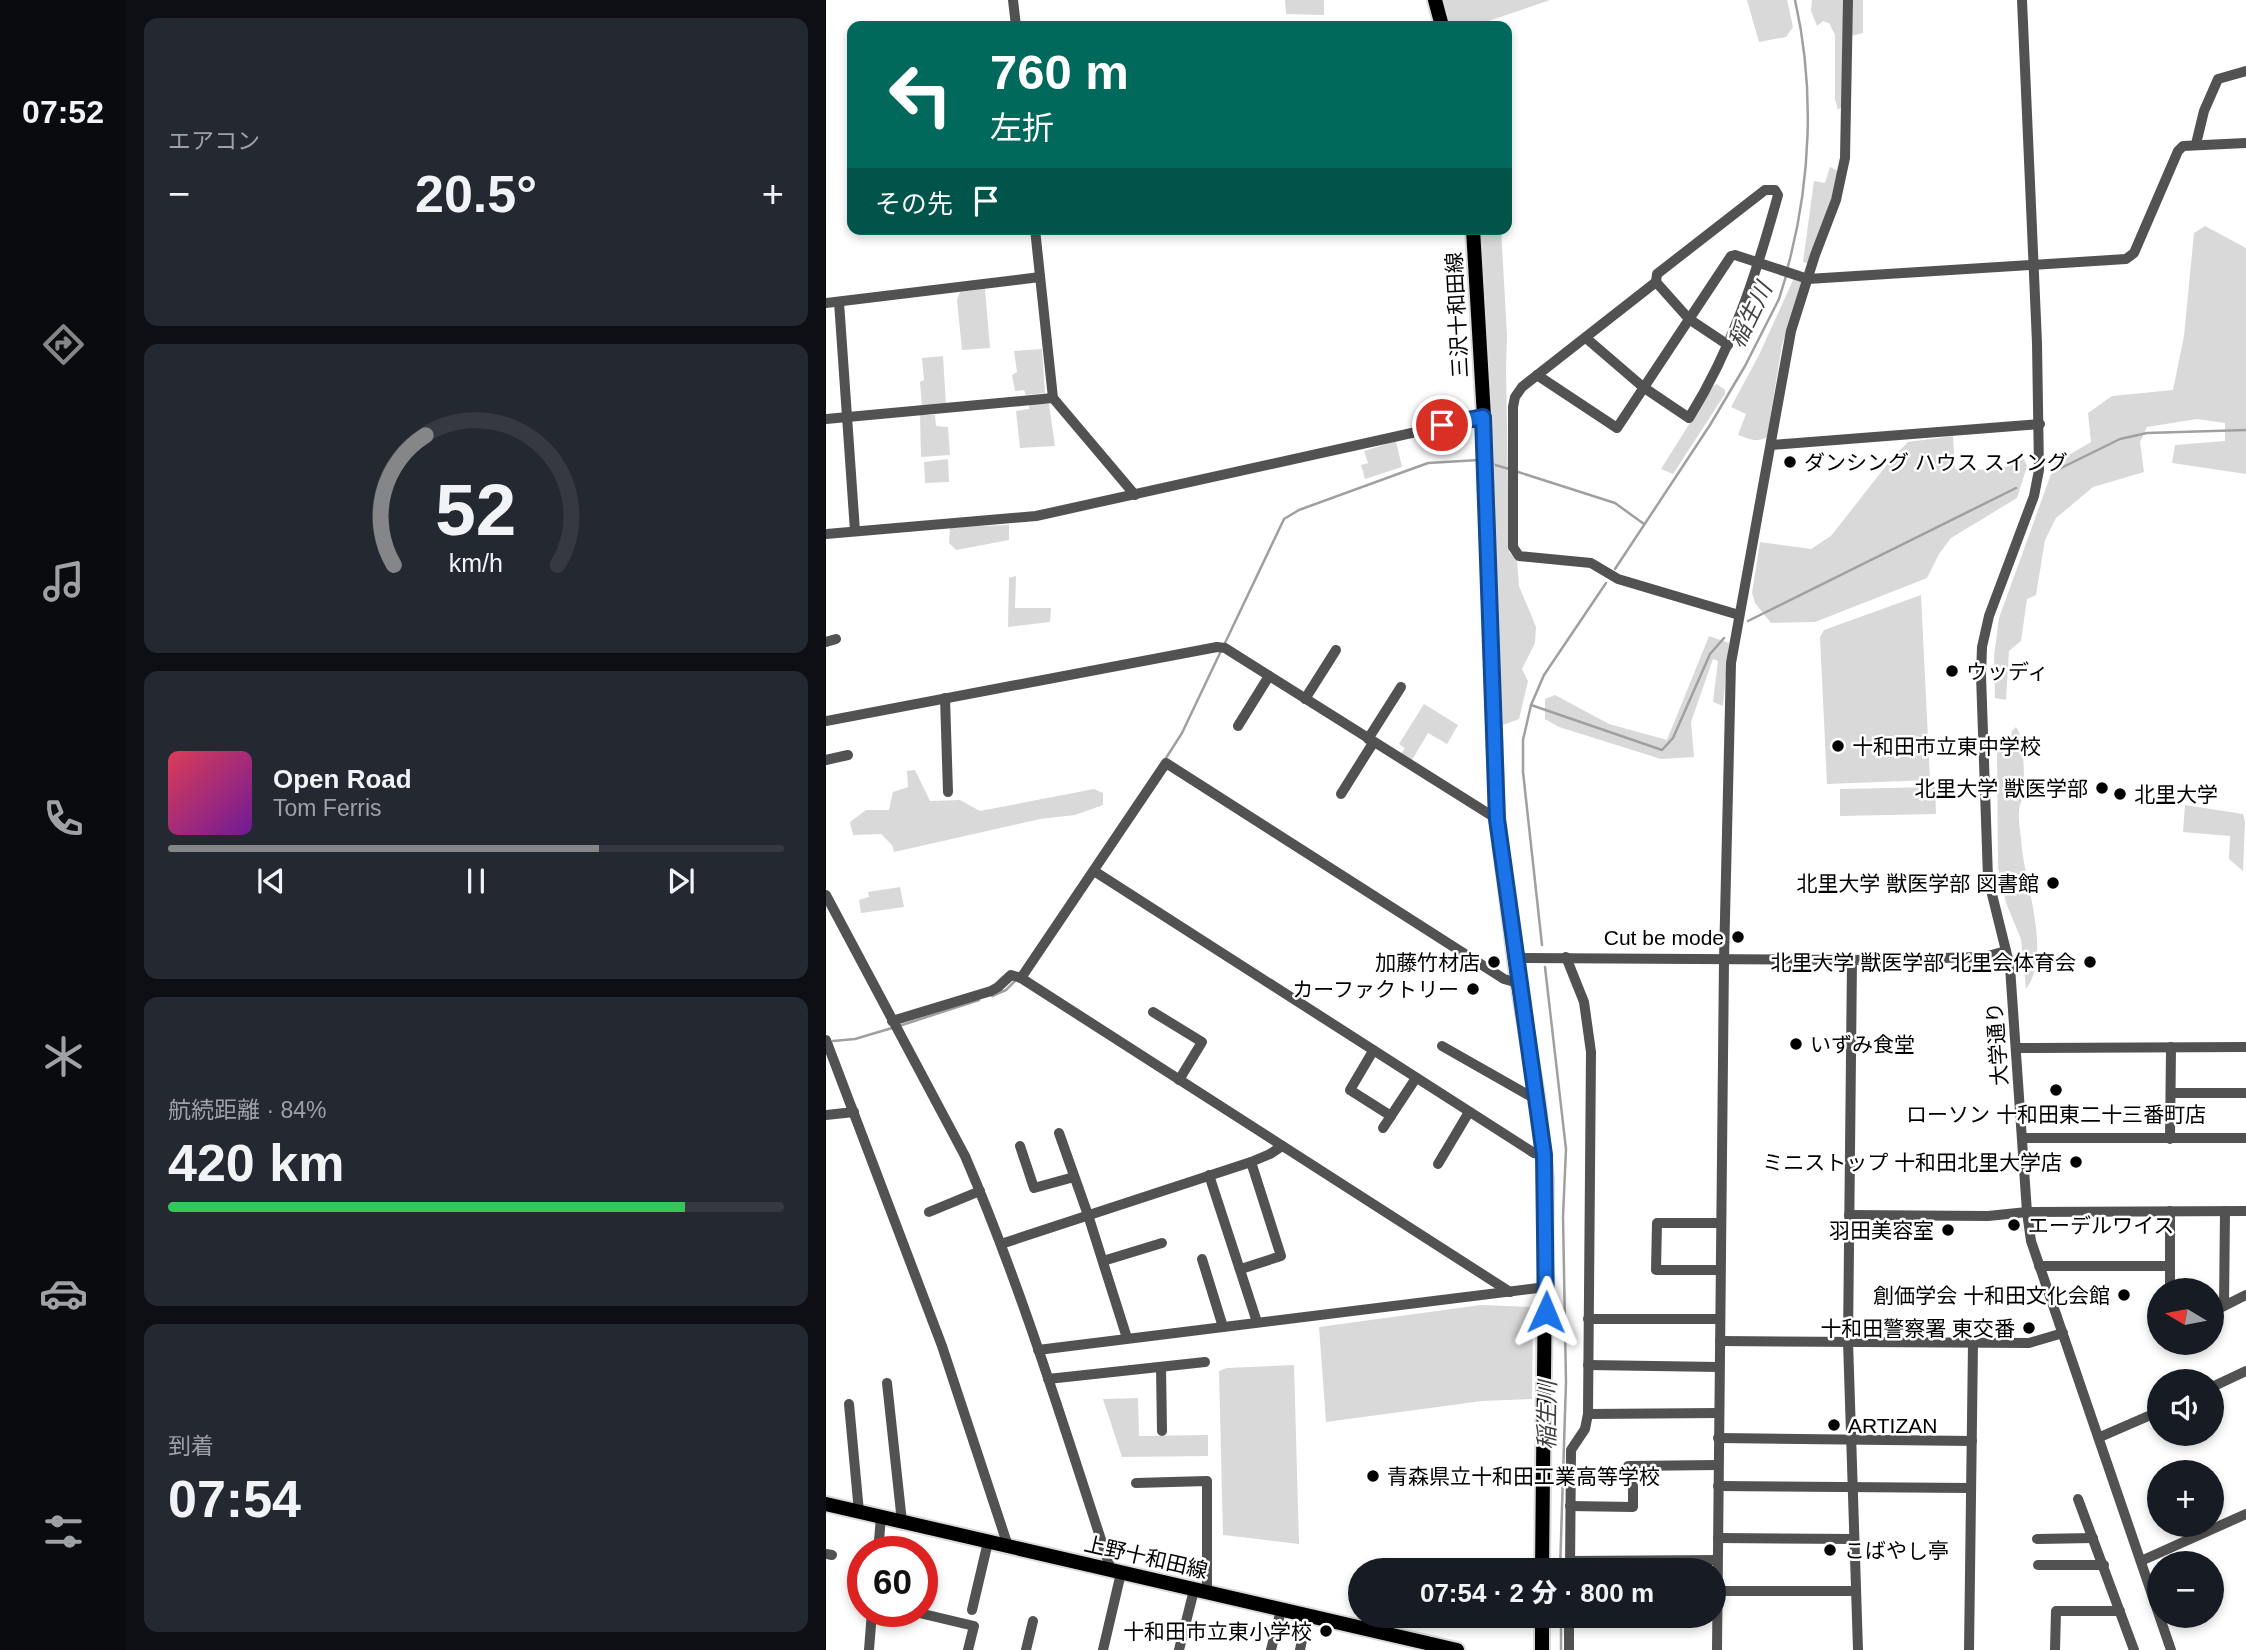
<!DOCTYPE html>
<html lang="ja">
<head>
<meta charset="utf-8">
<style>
	:root { --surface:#171b24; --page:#242831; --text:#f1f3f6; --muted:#9ea1a6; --line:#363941; --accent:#858687 }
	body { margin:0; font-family:Arial,"Noto Sans JP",sans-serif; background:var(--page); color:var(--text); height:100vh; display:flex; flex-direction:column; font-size:26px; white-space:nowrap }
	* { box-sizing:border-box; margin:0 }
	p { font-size:23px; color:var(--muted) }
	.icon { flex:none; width:38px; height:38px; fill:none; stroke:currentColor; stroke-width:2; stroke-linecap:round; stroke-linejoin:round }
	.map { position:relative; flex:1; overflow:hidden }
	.sheet { display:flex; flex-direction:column; gap:18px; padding:18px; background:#0d0f14; width:700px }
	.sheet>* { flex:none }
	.top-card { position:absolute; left:21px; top:21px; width:665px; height:214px; border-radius:14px; box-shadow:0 4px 10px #0003; background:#00695c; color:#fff; overflow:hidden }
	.needle { width:46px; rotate:280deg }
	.buttons { position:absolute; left:1321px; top:1278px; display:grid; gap:14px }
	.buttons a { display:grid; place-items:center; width:77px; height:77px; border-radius:50%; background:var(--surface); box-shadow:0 4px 10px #0003; font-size:35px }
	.speed { position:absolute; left:21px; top:1536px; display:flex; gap:14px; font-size:35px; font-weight:700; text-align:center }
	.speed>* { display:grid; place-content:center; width:91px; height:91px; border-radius:50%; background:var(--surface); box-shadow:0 4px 10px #0003; line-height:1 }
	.speed .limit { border:10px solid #d22; background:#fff; color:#111 }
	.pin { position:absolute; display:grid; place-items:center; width:60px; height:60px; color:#fff; margin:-30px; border:4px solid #fff; border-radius:50%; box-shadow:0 2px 7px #0007 }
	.me { position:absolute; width:77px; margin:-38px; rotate:1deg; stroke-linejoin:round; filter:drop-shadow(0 0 5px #0008) }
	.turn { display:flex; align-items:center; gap:24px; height:147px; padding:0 28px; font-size:32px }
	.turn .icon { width:91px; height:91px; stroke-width:2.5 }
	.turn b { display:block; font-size:49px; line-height:60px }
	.then { display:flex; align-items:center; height:66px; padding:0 28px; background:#0003; gap:14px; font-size:26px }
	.big { font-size:52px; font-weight:800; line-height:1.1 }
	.sheet .tile { flex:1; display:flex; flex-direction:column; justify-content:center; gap:10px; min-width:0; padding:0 24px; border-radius:14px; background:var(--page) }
	.sheet .dial { align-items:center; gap:0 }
	.dial svg { height:182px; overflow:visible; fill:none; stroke:var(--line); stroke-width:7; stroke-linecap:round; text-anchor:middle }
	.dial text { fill:var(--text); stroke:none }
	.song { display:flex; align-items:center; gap:21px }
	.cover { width:84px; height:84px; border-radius:10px; background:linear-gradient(135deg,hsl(350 70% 55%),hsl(280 70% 35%)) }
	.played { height:7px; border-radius:4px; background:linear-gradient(90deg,var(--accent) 70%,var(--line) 70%) }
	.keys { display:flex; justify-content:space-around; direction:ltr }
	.heat { display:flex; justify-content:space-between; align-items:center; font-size:38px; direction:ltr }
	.charge { height:10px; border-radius:5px; background:linear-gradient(90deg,#34c759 84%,var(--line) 0) }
	.trip { position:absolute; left:522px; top:1558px; width:378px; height:70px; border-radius:35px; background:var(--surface); box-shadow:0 4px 10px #0003; font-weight:800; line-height:70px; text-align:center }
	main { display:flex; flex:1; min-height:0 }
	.menu { display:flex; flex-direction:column; width:126px; justify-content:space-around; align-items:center; background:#090b0e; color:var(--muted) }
	.menu .icon { width:49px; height:49px }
	.menu .active { color:var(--accent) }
	.menu b { font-size:32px; color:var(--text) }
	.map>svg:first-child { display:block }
	.green { fill:#d9d9d9 }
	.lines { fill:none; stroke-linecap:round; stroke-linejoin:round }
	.stream { stroke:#a0a0a0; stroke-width:2.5 }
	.major-casing { stroke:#dbdbdb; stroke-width:18 }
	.minor { stroke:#525252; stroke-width:10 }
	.major { stroke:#000; stroke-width:14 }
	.route-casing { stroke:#114b97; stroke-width:18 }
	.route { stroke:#1a73e8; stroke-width:12 }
	.poi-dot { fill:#000; stroke:#fff; stroke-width:2.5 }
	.labels { text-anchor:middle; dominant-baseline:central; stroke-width:5; stroke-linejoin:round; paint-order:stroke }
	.street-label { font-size:21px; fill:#000; stroke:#fff }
	.poi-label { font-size:21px; fill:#000; stroke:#fff; text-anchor:end }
	.water-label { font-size:23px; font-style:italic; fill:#414141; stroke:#fff }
</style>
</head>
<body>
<main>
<nav class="menu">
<b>07:52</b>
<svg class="icon active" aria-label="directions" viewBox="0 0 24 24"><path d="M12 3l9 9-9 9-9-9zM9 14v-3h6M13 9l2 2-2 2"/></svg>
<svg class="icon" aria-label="music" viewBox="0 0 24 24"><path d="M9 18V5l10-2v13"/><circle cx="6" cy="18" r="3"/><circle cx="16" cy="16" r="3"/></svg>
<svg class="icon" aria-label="phone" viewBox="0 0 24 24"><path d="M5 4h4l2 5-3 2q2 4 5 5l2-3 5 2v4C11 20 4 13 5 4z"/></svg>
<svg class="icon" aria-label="climate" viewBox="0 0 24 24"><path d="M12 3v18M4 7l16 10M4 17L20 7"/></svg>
<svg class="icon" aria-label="car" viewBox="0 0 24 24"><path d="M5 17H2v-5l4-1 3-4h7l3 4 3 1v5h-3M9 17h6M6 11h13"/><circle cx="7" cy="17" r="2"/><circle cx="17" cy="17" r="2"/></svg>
<svg class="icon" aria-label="filters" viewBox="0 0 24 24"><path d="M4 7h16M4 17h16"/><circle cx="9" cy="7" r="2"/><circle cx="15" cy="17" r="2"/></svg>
</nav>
<section class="sheet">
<div class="tile"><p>エアコン</p>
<div class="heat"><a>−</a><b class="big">20.5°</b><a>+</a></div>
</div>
<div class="tile dial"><svg viewBox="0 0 100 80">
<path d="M14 69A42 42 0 1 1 86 69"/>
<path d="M14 69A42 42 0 0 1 28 12" stroke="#858687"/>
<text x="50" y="56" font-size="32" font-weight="700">52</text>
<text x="50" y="72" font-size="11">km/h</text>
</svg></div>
<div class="tile">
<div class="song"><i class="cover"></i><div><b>Open Road</b><p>Tom Ferris</p></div></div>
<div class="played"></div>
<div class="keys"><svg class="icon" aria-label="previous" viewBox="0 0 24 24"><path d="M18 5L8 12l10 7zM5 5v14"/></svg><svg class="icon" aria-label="pause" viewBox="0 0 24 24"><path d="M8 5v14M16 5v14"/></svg><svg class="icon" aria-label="next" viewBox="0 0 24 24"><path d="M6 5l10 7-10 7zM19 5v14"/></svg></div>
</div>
<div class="tile"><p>航続距離 · 84%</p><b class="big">420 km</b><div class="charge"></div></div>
<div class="tile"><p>到着</p><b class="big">07:54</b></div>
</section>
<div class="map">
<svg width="1420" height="1650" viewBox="0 0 1420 1650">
	<rect width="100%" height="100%" fill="#fff"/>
	<g class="green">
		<path d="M 459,0 L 498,0 L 498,15 L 460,14 Z"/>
		<path d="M 616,0 L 724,0 L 648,26 L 623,26 Z"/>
		<path d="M 921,0 L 961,0 L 967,27 L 960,37 L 933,42 Z"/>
		<path d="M 986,0 L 1037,0 L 1037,33 L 1017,38 L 1016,106 L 1012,110 L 1009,99 L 1009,35 L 1003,23 L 997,21 L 991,26 L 985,11 Z"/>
		<path d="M 1004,167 L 1012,171 L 1004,204 L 983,264 L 977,262 L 988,181 L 999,183 Z"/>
		<path d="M 1379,226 L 1420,248 L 1420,474 L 1346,463 L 1349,445 L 1399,441 L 1399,423 L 1371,419 L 1321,427 L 1314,442 L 1318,472 L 1267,487 L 1230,518 L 1219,540 L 1210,595 L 1201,599 L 1195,641 L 1183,651 L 1180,700 L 1169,698 L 1168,656 L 1173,618 L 1229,463 L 1265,442 L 1262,413 L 1286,396 L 1347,390 L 1358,336 L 1368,233 Z"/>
		<path d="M 654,229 L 675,229 L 681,335 L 680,368 L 683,552 L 691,560 L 693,586 L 710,627 L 709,643 L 696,669 L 702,681 L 693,719 L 677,725 Z"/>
		<path d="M 968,278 L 977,282 L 956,345 L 941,437 C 930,443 923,439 912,435 L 920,414 L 905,407 L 933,355 Z"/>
		<path d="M 159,289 L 164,348 L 136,350 L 131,300 L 134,292 Z"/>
		<path d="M 216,349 L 219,393 L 200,395 L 198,390 L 189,391 L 186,375 L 191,372 L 188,351 Z"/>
		<path d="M 117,356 L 120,405 L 96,407 L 94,382 L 98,380 L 96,358 Z"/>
		<path d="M 891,384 L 899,390 L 899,394 L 847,474 L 835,469 L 887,386 Z"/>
		<path d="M 203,404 L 223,404 L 229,446 L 194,448 L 190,411 L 203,409 Z"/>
		<path d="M 94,415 L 109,415 L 110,426 L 122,427 L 124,455 L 95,457 Z"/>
		<path d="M 1127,436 L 1129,469 L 1171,470 L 1198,459 L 1201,466 L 1191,498 L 1125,538 L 1113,554 L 1101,578 L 989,622 L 945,623 L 929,603 L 926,593 L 934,542 L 985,549 L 1005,536 L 1067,457 L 1082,442 Z"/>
		<path d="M 570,441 L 576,467 L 539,479 L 535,465 L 542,463 L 538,451 Z"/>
		<path d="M 122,459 L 123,482 L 99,483 L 98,462 Z"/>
		<path d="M 183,525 L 183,540 L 130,550 L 123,543 L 124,527 Z"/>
		<path d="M 190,576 L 189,608 L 225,608 L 224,622 L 182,627 L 183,578 Z"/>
		<path d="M 1095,595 L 1104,780 L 1001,784 L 994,637 L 998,630 Z"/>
		<path d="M 883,636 L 903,643 L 897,706 L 887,702 L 892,661 L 887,659 L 865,722 L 868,757 L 835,759 L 733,727 L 719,719 L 719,699 L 729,695 L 783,724 L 841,740 Z"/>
		<path d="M 598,704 L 632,725 L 621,744 L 602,733 L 586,760 L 575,754 L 579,748 L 573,744 Z"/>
		<path d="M 1190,727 C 1198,735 1199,782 1197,795 C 1196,801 1193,806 1193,811 C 1192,819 1194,829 1195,838 C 1197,881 1227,952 1200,989 L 1195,939 L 1180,903 L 1172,868 L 1171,746 L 1184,745 L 1186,731 Z"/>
		<path d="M 89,770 L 104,801 L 134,800 L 154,811 L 268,789 L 277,793 L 277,805 L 249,815 L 214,819 L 68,852 L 66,845 L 55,834 L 27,835 L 24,822 L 40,810 L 63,810 L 67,792 L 82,787 L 81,771 Z"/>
		<path d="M 1109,787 L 1110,814 L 1014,816 L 1014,789 Z"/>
		<path d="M 1359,805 L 1417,814 L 1419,822 L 1417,871 L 1403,859 L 1404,836 L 1357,832 Z"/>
		<path d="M 74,887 L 78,907 L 35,913 L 33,900 L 43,897 L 42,892 Z"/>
		<path d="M 655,1305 L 707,1307 L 706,1399 L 656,1401 L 500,1422 L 493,1327 Z"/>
		<path d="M 468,1365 L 473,1544 L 397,1535 L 393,1371 L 401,1368 Z"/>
		<path d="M 312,1398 L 313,1436 L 382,1435 L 382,1456 L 296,1457 L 277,1399 Z"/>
	</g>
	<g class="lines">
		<g class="stream">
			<path d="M 961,270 C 985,183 989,88 969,0"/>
			<path d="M 666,464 L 683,469"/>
			<path d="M 1233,469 L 1294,439 L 1321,433 L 1420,430"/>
			<path d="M 689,471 L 789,503 L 818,524"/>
			<path d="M 789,569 L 884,425 L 919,366 L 953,299 L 960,276"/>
			<path d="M 922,621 L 1190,488"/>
			<path d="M 399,643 L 458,519 L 473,510 L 602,463 L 653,460"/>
			<path d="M 705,705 L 836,750 L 847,738 L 884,654 L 898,638"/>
			<path d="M 340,758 L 356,733 L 394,653"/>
			<path d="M 716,945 L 697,772 L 697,740 L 705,705 L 718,675 L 780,583"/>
			<path d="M 719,967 L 740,1149 L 737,1216 L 740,1382 L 734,1570"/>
			<path d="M 166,996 L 180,990 L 189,981"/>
			<path d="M 73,1026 L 153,1000"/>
			<path d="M 7,1041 L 29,1039 L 66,1028"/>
			<path d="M 735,1615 L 735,1650"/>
		</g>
		<defs>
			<g id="major">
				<path d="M 609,0 L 616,26"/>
				<path d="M 647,229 L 658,417 L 671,819 L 692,983 L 711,1095 L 720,1179 L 716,1570"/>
				<path d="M 0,1504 L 631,1650"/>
				<path d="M 716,1650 L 716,1615"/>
			</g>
		</defs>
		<use href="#major" class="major-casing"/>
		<g class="minor">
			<path d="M 187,0 L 190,26"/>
			<path d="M 1196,0 L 1211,343 L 1213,470 L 1208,496 L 1163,616 L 1156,647 L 1155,675 L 1162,878 L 1184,967 L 1201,1212 L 1205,1241 L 1345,1650"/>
			<path d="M 1370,144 L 1378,111 L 1392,79 L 1420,71"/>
			<path d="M 209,229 L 227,398 L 309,495"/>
			<path d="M 13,302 L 29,531"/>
			<path d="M 0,303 L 214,277"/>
			<path d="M 760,338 L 817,387 L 863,418 C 907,347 930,275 952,195 L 949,190 L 939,190 L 831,274 L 830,282"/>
			<path d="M 902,345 L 863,319 L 830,282 L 696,387 L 689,397 L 687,407 L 687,547 L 693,556 L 765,563 L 792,579 L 913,615"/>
			<path d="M 711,375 L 791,428 L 905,256 L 909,255 L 982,279 L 1300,259 L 1308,253 L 1352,151 L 1357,146 L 1420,143"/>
			<path d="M 0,419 L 227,398"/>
			<path d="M 945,445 L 1214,424"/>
			<path d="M 0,534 L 210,516 L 658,417"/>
			<path d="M 0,642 L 10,639"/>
			<path d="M 119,698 L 122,792"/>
			<path d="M 479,699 L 510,650"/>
			<path d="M 0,721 L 391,647 L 399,648 L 671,819"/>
			<path d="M 412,726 L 443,676"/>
			<path d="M 542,739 L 575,687"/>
			<path d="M 0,760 L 22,755"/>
			<path d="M 515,794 L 547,743"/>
			<path d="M 268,871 L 708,1153 L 718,1155"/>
			<path d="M 0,895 L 139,1156 C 197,1291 239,1431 285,1570"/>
			<path d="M 740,957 L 758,1002 L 765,1052 L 762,1414 L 759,1429 L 745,1450 L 744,1570"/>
			<path d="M 689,958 L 1026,960 L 1158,957 L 1180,951"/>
			<path d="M 1026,960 L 1022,1341 L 1032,1650"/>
			<path d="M 195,978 L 340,763 L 678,979 L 692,983"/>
			<path d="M 327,1012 L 376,1042 L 353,1080"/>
			<path d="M 66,1021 L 165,991 L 172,987 L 185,975 L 195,978 L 684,1292"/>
			<path d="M 0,1040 L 116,1346 L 182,1546"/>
			<path d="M 616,1046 L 704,1096 L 711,1095"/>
			<path d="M 1191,1048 L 1420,1047"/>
			<path d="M 547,1051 L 524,1090 L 565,1116"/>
			<path d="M 1345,1093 L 1420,1093"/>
			<path d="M 0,1115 L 28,1112"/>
			<path d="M 557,1128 L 590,1078"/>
			<path d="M 233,1133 L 262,1215 L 301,1338"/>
			<path d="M 1197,1138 L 1420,1138"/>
			<path d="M 1344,1139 L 1345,1047"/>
			<path d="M 194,1146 L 208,1188 L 248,1177"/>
			<path d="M 612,1164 L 643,1112"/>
			<path d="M 383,1175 L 431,1322"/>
			<path d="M 1344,1211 L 1344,1290"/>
			<path d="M 103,1212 L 154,1191"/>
			<path d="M 1023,1215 L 1162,1216 L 1201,1212 L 1420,1211"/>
			<path d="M 175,1244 L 425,1162 L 444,1154 L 456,1146"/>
			<path d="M 376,1259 L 397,1327"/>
			<path d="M 277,1261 L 336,1243"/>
			<path d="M 1213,1266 L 1344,1266"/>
			<path d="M 415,1269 L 455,1256 L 425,1162"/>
			<path d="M 894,1270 L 830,1270 L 831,1223 L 895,1223"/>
			<path d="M 1398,1306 L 1399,1211"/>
			<path d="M 1386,1312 L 1420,1295"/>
			<path d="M 762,1319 L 894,1319"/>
			<path d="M 894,1341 L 1203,1343 L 1237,1333"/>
			<path d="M 212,1350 L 720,1287"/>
			<path d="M 762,1365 L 893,1367"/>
			<path d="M 335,1367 L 336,1431"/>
			<path d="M 222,1379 L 379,1362"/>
			<path d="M 61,1383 L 76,1522"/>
			<path d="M 1386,1387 L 1420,1371"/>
			<path d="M 23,1404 L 33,1512"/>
			<path d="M 762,1414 L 893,1413"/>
			<path d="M 1274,1437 L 1334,1411"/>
			<path d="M 892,1438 L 1146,1441"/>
			<path d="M 802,1466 L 892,1465"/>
			<path d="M 310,1483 L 381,1481 L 381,1593"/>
			<path d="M 892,1486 L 1145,1488"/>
			<path d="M 1252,1499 L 1308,1650"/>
			<path d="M 744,1506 L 807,1507 L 807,1486"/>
			<path d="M 892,1538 L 1027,1539"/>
			<path d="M 1211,1539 L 1267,1538"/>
			<path d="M 52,1552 L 55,1517"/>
			<path d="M 0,1554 L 6,1555"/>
			<path d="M 744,1561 L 891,1560"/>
			<path d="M 1315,1561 L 1420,1514"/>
			<path d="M 1212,1565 L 1278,1565"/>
			<path d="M 891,1591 L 1030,1591"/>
			<path d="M 146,1610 L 162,1542"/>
			<path d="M 89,1612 L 148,1626 L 142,1650"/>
			<path d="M 43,1650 L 46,1612"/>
			<path d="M 200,1650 L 207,1621"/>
			<path d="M 277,1650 L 295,1573"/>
			<path d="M 353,1650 L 368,1590"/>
			<path d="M 445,1650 L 455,1610"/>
			<path d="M 474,1650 L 481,1616"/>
			<path d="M 743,1650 L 743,1615"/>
			<path d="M 891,1650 L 898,960 L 905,663 L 965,331 L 989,255 L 1010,200 L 1019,158 L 1022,0"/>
			<path d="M 1143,1650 L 1147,1343"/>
			<path d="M 1229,1650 L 1230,1611 L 1294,1611"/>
		</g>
		<use href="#major" class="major"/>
	</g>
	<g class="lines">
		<defs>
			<path id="route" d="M 616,425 L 657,417 L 671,819 L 718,1155 L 720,1312"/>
		</defs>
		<use href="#route" class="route-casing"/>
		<use href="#route" class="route"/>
	</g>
	<g class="poi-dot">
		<circle cx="964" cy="462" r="7"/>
		<circle cx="1126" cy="671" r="7"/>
		<circle cx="1012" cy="746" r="7"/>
		<circle cx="1276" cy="788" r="7"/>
		<circle cx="1294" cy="794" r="7"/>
		<circle cx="1227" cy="883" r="7"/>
		<circle cx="912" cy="937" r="7"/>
		<circle cx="668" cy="962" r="7"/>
		<circle cx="1264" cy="962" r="7"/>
		<circle cx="647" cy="989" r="7"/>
		<circle cx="970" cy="1044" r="7"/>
		<circle cx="1230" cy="1090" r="7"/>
		<circle cx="1250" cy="1162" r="7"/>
		<circle cx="1188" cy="1225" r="7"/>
		<circle cx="1122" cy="1230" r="7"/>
		<circle cx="1298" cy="1295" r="7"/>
		<circle cx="1203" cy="1328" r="7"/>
		<circle cx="1008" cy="1425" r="7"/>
		<circle cx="547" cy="1476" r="7"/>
		<circle cx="1004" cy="1550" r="7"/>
		<circle cx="500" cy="1631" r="7"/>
	</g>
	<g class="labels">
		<g class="street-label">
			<text transform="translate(631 315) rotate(-93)">三沢十和田線</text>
			<text transform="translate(1171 1044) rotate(-94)">大学通り</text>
			<text transform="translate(320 1557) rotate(13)">上野十和田線</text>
		</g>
		<g class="poi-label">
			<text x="978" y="462" text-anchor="start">ダンシング ハウス スイング</text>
			<text x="1140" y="671" text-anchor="start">ウッディ</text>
			<text x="1026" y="746" text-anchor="start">十和田市立東中学校</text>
			<text x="1262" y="788">北里大学 獣医学部</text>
			<text x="1308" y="794" text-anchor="start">北里大学</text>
			<text x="1213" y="883">北里大学 獣医学部 図書館</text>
			<text x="898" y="937">Cut be mode</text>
			<text x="654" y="962">加藤竹材店</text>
			<text x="1250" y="962">北里大学 獣医学部 北里会体育会</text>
			<text x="633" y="989">カーファクトリー</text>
			<text x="984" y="1044" text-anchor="start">いずみ食堂</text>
			<text x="1230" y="1114" text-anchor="middle">ローソン 十和田東二十三番町店</text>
			<text x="1236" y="1162">ミニストップ 十和田北里大学店</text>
			<text x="1202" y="1225" text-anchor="start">エーデルワイス</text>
			<text x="1108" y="1230">羽田美容室</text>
			<text x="1284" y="1295">創価学会 十和田文化会館</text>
			<text x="1189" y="1328">十和田警察署 東交番</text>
			<text x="1022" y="1425" text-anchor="start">ARTIZAN</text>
			<text x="561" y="1476" text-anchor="start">青森県立十和田工業高等学校</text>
			<text x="1018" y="1550" text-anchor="start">こばやし亭</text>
			<text x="486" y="1631">十和田市立東小学校</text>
		</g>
		<g class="water-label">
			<text transform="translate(924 315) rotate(-64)">稲生川</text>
			<text transform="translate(721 1415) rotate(-89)">稲生川</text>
		</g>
	</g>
</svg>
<div class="buttons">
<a><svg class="needle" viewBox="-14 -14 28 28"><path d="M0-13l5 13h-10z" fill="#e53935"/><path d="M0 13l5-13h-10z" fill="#9ea1a6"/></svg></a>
<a><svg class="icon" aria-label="sound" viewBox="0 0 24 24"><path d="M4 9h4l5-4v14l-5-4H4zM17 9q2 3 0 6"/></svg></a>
<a>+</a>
<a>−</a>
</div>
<div class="speed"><div class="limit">60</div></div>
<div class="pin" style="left:616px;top:425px;background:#d93025"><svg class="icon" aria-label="arrive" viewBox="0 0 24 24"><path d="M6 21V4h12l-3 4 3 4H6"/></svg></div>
<svg class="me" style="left:720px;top:1312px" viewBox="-20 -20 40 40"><path d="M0-17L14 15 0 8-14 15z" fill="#1a73e8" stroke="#fff" stroke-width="4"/></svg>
<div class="trip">07:54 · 2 分 · 800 m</div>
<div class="top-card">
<div class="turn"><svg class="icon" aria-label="left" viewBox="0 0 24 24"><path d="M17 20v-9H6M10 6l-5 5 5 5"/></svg><div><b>760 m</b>左折</div></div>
<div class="then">その先<svg class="icon" aria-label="arrive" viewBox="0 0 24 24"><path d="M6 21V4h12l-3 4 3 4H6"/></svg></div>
</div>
</div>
</main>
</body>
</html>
